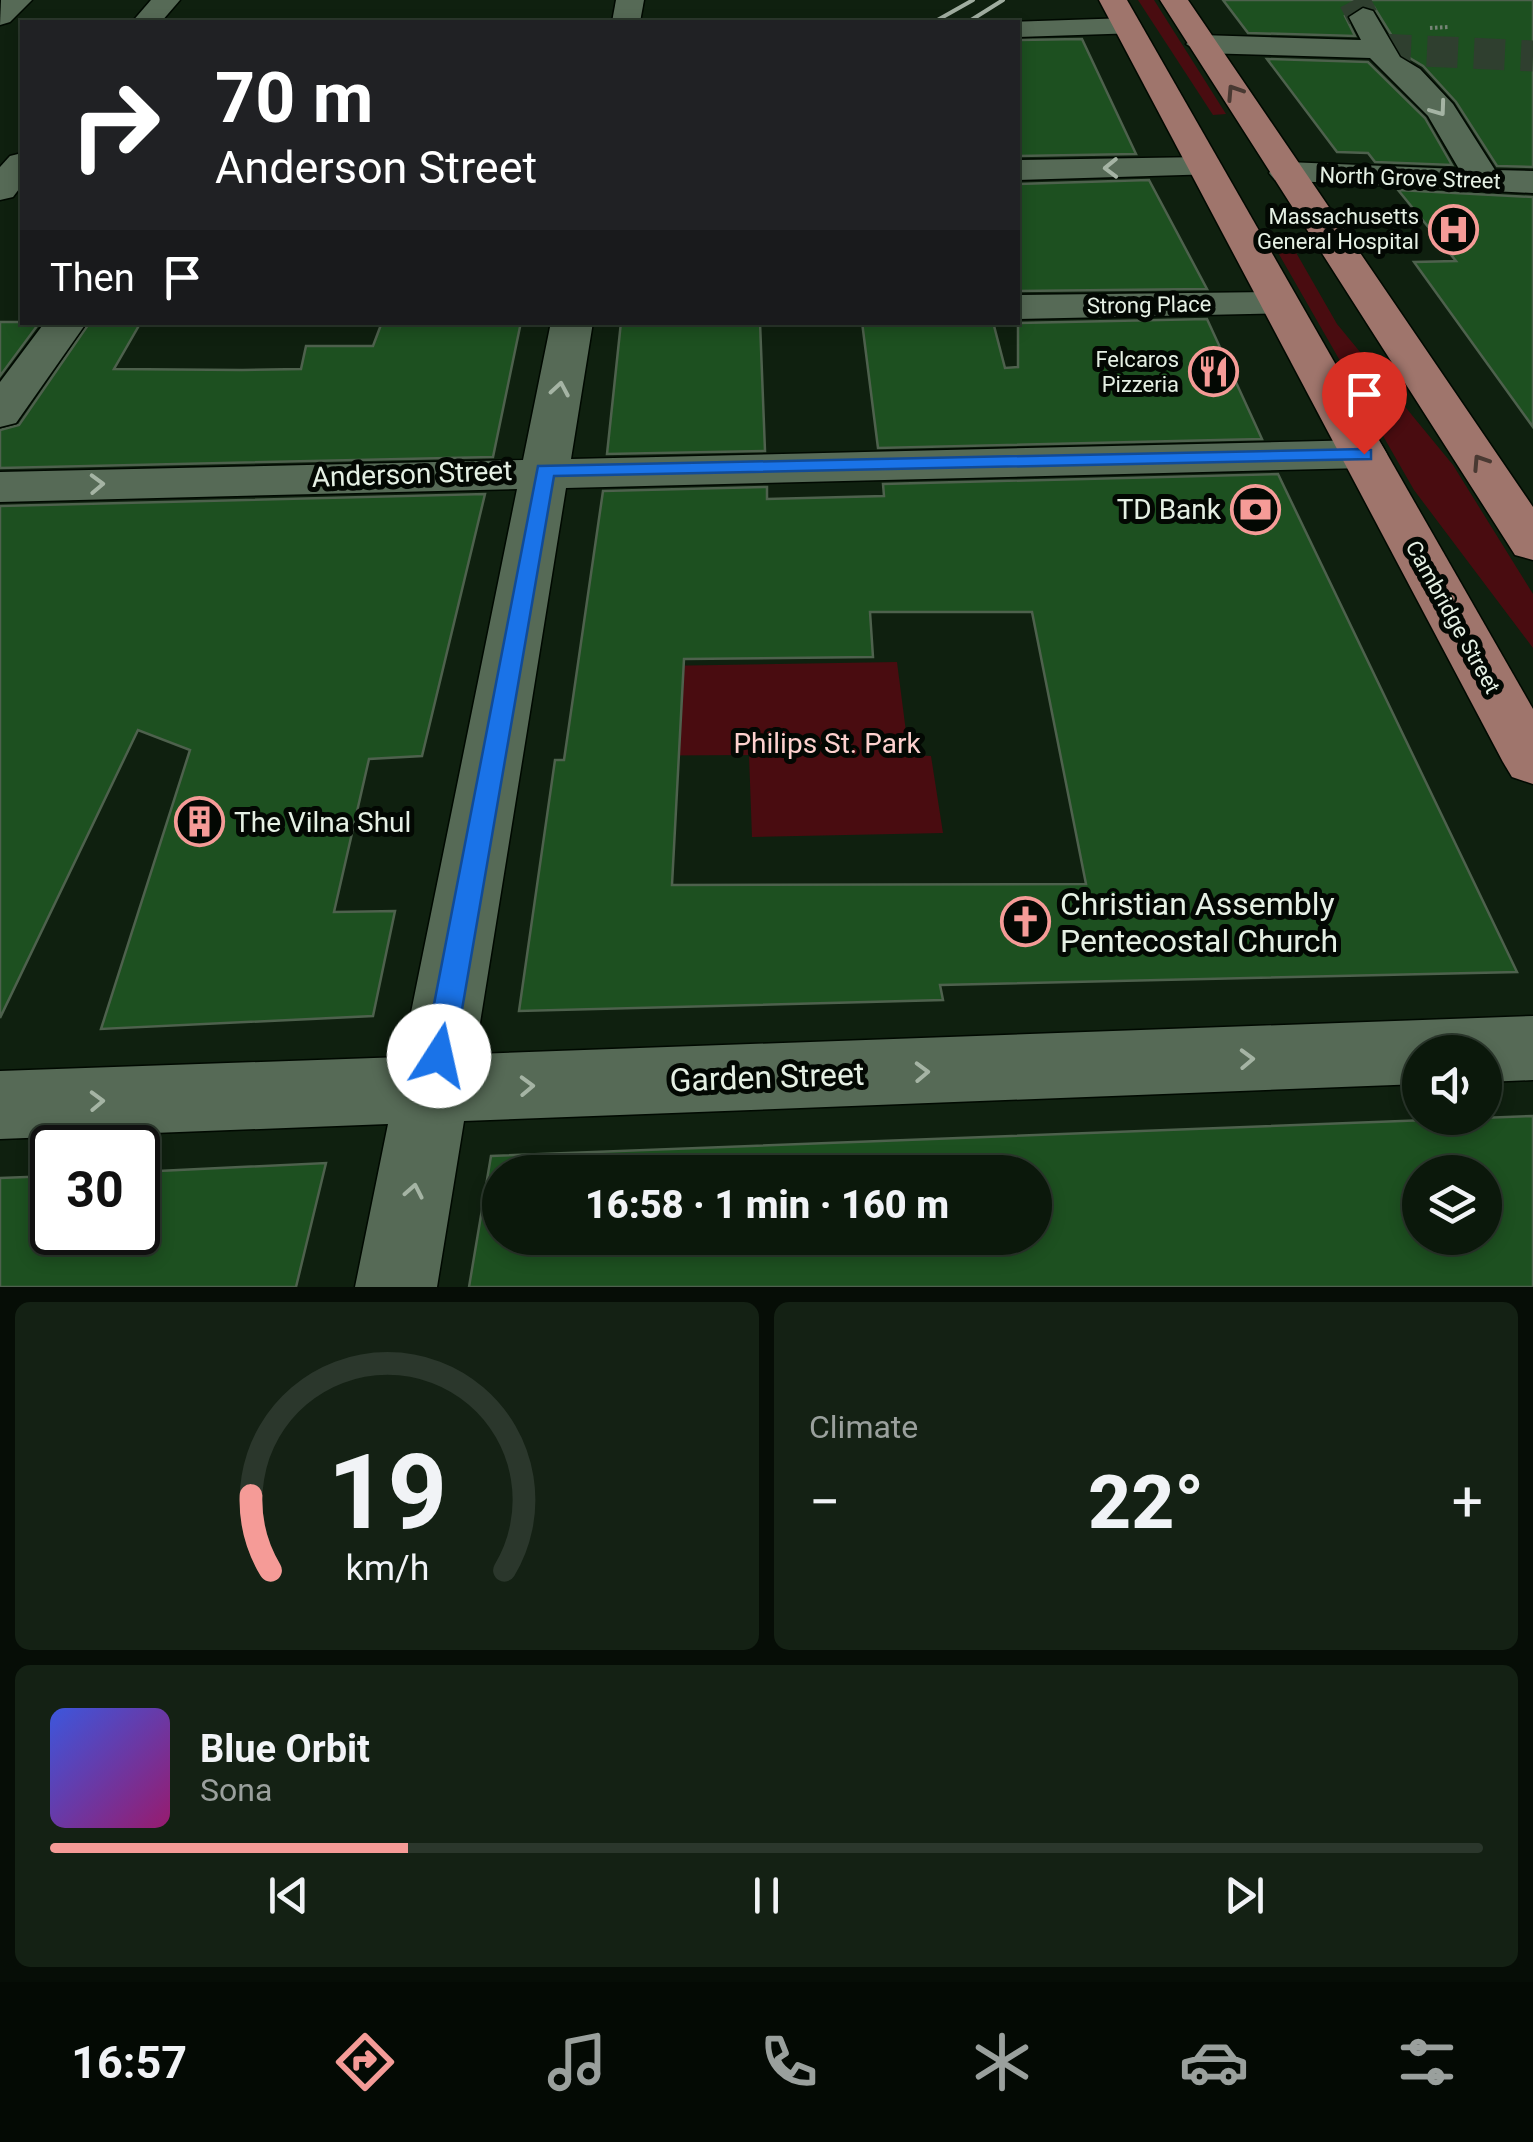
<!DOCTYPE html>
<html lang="en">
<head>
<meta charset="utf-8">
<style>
	:root { --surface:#0b180b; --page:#142114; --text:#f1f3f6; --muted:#9aa09d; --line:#2b372c; --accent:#f59b97 }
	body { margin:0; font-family:Roboto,sans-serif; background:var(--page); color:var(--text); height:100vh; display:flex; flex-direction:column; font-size:38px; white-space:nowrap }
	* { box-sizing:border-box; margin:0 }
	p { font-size:32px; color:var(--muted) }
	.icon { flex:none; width:55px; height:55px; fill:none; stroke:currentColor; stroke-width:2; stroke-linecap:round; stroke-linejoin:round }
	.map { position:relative; height:1287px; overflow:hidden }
	.drawer { display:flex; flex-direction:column; gap:15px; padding:15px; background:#060d06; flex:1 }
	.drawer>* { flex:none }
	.guide { position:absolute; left:20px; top:20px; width:1000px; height:305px; border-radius:0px; box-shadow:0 5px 15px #0003,0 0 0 2px var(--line); background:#202124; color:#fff; overflow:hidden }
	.controls { position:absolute; left:1402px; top:1035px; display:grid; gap:20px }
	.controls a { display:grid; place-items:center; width:100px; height:100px; border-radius:50%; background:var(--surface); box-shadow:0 5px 15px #0003,0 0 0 2px var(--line); font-size:50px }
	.speed { position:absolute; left:30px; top:1125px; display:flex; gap:20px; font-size:50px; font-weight:700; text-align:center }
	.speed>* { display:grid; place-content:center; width:130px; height:130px; border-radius:50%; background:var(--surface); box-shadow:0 5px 15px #0003,0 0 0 2px var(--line); line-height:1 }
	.speed .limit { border:5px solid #111; border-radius:15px; background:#fff; color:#111 }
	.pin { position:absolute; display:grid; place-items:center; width:85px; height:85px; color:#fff; margin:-102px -42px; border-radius:50% 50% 50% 0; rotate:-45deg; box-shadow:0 0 10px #0007 }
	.pin .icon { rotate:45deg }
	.me { position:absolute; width:110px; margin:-55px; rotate:10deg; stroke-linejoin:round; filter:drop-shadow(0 0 8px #0008) }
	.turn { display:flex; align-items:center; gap:35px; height:210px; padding:0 30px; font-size:45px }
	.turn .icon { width:130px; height:130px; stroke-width:2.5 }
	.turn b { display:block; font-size:70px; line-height:85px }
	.then { display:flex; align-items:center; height:95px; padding:0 30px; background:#0003; gap:20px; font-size:38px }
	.big { font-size:75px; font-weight:800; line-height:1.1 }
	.drawer .card { flex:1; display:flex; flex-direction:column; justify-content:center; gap:15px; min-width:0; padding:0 35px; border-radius:15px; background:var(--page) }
	.drawer .dial { align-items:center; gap:0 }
	.dial svg { height:260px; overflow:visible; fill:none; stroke:var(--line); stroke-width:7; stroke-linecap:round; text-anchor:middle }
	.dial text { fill:var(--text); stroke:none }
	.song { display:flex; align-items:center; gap:30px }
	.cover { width:120px; height:120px; border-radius:15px; background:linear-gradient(135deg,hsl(230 70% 55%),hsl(320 70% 35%)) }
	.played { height:10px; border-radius:5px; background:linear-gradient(90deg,var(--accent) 25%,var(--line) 25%) }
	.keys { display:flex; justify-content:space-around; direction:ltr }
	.heat { display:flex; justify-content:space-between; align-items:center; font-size:55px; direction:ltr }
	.drawer .tiles { flex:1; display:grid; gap:15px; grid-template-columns:1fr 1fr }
	.card:last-child { grid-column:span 2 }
	.trip { position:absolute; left:482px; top:1155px; width:570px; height:100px; border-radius:50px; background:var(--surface); box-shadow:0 5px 15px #0003,0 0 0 2px var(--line); font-weight:800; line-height:100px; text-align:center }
	.menu { display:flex; height:160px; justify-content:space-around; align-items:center; background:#040a04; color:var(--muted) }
	.menu .icon { width:70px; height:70px }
	.menu .current { color:var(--accent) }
	.menu b { font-size:45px; color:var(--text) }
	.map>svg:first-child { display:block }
	.green { fill:#490c10 }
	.building { fill:#1d5020; stroke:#4e614d; stroke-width:2.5; fill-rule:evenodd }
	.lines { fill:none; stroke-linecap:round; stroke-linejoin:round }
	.minor-tunnel { stroke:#2f3f2f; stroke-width:31; stroke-dasharray:31 16; stroke-linecap:butt }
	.minor-casing { stroke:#000901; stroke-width:3 }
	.major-casing { stroke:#000901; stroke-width:3 }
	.path { stroke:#768476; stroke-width:4; stroke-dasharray:2.5 2.5; stroke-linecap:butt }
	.minor { fill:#566a56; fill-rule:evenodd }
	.major { fill:#9f756c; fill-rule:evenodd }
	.rail { stroke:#a0ada0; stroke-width:4 }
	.oneway { stroke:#493932 }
	.oneway2 { stroke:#a5b4a4 }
	.route { fill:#1a73e8; stroke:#114b97; stroke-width:2.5 }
	.labels { text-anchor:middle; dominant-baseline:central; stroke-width:10; stroke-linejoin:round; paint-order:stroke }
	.far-street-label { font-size:22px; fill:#e5f0e4; stroke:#030803 }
	.far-poi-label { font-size:22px; fill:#e5f0e4; stroke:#030803; text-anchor:end }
	.street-label { font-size:28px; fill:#e5f0e4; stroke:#030803 }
	.poi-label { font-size:28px; fill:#e5f0e4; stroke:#030803; text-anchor:end }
	.park-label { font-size:28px; fill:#fdd1ce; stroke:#030803 }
	.near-poi-label { font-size:32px; fill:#e5f0e4; stroke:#030803; text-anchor:start }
	.near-street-label { font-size:32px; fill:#e5f0e4; stroke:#030803 }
</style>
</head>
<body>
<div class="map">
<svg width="1533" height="1287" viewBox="0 0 1533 1287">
	<rect width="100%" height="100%" fill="#0f200f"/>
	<g class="green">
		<path d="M 1138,0 L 1154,0 L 1226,114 L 1213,115 Z"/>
		<path d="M 1276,249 L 1294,249 L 1337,324 L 1453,465 L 1533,594 L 1533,648 L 1414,490 Z"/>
		<path d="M 897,662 L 909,755 L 931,756 L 943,833 L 752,837 L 749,755 L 585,756 L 597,667 Z"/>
	</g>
	<g class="building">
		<path d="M 1223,0 L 1533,0 L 1533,167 L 1497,166 L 1456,102 L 1423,66 L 1403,54 L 1374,7 L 1361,5 L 1345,16 L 1355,36 L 1248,33 Z"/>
		<path d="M 1082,39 L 1136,154 L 1018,156 L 1018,40 Z"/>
		<path d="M 1267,59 L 1368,62 L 1425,118 L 1452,165 L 1375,162 L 1368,153 L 1337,152 Z"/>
		<path d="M 1149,180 L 1207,289 L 1018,291 L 1018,184 Z"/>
		<path d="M 1398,190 L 1533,197 L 1533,427 L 1414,262 L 1456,261 Z"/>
		<path d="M 1207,319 L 1262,439 L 878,448 L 862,322 L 993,322 L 1005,368 L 1018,367 L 1018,323 Z"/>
		<path d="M 0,322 L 40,322 L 0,376 Z"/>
		<path d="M 90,322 L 141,322 L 114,369 L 242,370 L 301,369 L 306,346 L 373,346 L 382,322 L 521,322 L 493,457 L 0,468 L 0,430 L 19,425 Z"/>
		<path d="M 621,322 L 760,322 L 765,451 L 607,454 Z"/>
		<path d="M 1278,474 L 1517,972 L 940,985 L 943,1000 L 519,1011 L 555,760 L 564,760 L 603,491 L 767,487 L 767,499 L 884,496 L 883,484 ZM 870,612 L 1032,612 L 1086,884 L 672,885 L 684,659 L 873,657 Z"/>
		<path d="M 485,494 L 422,756 L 369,759 L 334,912 L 395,911 L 373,1016 L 101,1029 L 190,750 L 138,730 L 0,1018 L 0,506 Z"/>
		<path d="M 1533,1116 L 1533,1287 L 469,1287 L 491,1156 ZM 500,1172 L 1035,1172 L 1035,1238 L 500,1238 ZM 1420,1172 L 1485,1172 L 1485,1238 L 1420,1238 Z"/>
		<path d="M 326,1163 L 296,1287 L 0,1287 L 0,1178 L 52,1176 L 52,1232 L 138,1232 L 138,1172 Z"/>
	</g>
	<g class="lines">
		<g class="minor-tunnel">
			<path d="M 1354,0 L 1363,17"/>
			<path d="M 1380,49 L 1533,56"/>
		</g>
		<defs>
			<g id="minor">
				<path d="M 32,0 L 10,22 L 0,25 L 1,0 Z"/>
				<path d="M 151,0 L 180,0 L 161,22 L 132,22 Z"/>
				<path d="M 616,0 L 644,0 L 640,22 L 612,22 Z"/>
				<path d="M 1363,8 L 1373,11 L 1400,57 L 1420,69 L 1453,104 L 1495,170 L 1533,171 L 1533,193 L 1275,180 L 1269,173 L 1275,166 L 1287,162 L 1459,169 L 1428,116 L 1370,58 L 1201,53 L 1186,44 L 1201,35 L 1361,40 L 1349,17 Z"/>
				<path d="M 1128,18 L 1138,21 L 1142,27 L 1138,33 L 1018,37 L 1018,22 L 1007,22 Z"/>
				<path d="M 22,153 L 22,185 L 13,197 L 0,200 L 0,167 L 10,156 Z"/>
				<path d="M 1204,157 L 1216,160 L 1221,167 L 1216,174 L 1018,180 L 1018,160 Z"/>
				<path d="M 1280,292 L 1294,295 L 1300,304 L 1294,313 L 1018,319 L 1018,295 Z"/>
				<path d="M 45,322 L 87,322 L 16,423 L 0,427 L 0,382 Z"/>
				<path d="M 551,322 L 593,322 L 571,459 L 1364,440 L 1381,444 L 1387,454 L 1381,464 L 1364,468 L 566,488 L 475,1054 L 1533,1016 L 1533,1080 L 1485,1082 L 1485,1052 L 1420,1052 L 1420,1084 L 464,1121 L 437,1287 L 355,1287 L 388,1124 L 0,1139 L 0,1071 L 402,1057 L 517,489 L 0,502 L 0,472 L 523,460 Z"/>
			</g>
			<g id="major">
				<path d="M 1099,0 L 1127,0 L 1533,709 L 1533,784 L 1512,777 L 1503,762 Z"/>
				<path d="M 1160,0 L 1188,0 L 1533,507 L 1533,560 L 1515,555 L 1508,544 Z"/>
			</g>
		</defs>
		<use href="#minor" class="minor-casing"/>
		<use href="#major" class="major-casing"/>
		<path class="path" d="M 1430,28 L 1448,27"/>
		<use href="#minor" class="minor"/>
		<use href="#major" class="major"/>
		<g class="rail">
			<path d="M 934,22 L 973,0"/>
			<path d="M 968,22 L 1003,0"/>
		</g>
	</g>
	<defs><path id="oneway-chevron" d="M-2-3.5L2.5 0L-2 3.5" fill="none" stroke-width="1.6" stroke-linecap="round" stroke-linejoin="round" transform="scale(2.5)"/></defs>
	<g class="oneway">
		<use href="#oneway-chevron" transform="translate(1234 92) rotate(-123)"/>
		<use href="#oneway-chevron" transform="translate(1480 462) rotate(-123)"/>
	</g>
	<g class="oneway2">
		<use href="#oneway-chevron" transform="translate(1439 109) rotate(54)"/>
		<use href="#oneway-chevron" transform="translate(1111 168) rotate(179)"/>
		<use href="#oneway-chevron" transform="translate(560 389) rotate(-80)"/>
		<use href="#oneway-chevron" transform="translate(97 484) rotate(-2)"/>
		<use href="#oneway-chevron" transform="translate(1247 1059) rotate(-2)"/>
		<use href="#oneway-chevron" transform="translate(922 1072) rotate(-2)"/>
		<use href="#oneway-chevron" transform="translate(527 1086) rotate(-2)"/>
		<use href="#oneway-chevron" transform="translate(97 1101) rotate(-2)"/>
		<use href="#oneway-chevron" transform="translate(414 1191) rotate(-79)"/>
	</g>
	<path class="route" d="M 1364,449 L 1371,450 L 1371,459 L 554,476 L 454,1056 L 449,1066 L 439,1070 L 428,1066 L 424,1056 L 538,466 Z"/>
	<defs>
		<symbol id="hospital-ring" viewBox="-11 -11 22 22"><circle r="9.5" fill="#030803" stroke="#f59b97" stroke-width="1.5"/><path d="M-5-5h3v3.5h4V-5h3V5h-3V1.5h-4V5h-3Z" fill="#f59b97"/></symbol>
		<symbol id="restaurant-ring" viewBox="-11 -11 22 22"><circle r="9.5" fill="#030803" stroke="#f59b97" stroke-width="1.5"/><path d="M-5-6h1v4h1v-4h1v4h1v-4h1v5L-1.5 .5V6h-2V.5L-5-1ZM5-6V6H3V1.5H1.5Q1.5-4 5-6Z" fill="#f59b97"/></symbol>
		<symbol id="bank-ring" viewBox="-11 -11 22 22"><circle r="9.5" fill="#030803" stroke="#f59b97" stroke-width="1.5"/><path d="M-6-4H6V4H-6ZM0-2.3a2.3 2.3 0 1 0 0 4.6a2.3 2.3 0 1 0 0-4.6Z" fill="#f59b97"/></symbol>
		<symbol id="building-ring" viewBox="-11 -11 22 22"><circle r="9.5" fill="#030803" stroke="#f59b97" stroke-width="1.5"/><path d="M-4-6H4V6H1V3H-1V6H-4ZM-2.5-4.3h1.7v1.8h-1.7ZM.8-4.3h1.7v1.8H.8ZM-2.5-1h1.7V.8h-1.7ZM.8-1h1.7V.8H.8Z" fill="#f59b97"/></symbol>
		<symbol id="church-ring" viewBox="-11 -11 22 22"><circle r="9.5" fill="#030803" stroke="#f59b97" stroke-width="1.5"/><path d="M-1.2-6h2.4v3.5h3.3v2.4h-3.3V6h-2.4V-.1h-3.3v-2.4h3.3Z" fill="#f59b97"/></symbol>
	</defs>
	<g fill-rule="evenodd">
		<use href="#hospital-ring" x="1426" y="202" width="55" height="55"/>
		<use href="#restaurant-ring" x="1186" y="344" width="55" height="55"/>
		<use href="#bank-ring" x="1228" y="482" width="55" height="55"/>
		<use href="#building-ring" x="172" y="794" width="55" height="55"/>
		<use href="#church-ring" x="998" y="894" width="55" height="55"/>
	</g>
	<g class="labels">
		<g class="far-street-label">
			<text transform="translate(1410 178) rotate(2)">North Grove Street</text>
			<text transform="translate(1149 305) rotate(-1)">Strong Place</text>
			<text transform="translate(1453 617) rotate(61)">Cambridge Street</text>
		</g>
		<g class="far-poi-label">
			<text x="1419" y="216">Massachusetts<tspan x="1419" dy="25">General Hospital</tspan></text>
			<text x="1179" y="359">Felcaros<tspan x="1179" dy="25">Pizzeria</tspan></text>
		</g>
		<g class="street-label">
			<text transform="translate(412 474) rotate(-2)">Anderson Street</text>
		</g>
		<g class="poi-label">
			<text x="1221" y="509">TD Bank</text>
			<text x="234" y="822" text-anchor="start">The Vilna Shul</text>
		</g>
		<g class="park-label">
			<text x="827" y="743">Philips St. Park</text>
		</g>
		<g class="near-poi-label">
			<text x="1060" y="904">Christian Assembly<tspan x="1060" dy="37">Pentecostal Church</tspan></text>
		</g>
		<g class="near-street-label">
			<text transform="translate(767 1077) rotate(-2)">Garden Street</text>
		</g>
	</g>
</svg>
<div class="controls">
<a><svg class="icon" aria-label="sound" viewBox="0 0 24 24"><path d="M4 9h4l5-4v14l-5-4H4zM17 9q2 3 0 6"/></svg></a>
<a><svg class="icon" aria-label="layers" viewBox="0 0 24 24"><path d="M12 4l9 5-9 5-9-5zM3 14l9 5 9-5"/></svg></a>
</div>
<div class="speed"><div class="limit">30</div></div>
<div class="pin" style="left:1364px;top:454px;background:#d93025"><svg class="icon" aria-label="arrive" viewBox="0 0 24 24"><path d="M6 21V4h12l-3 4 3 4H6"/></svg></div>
<svg class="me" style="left:439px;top:1056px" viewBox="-20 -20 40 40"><circle r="19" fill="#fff"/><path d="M0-13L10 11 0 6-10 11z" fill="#1a73e8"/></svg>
<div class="trip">16:58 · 1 min · 160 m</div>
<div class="guide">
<div class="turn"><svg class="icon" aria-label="right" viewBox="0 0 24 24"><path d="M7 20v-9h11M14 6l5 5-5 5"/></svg><div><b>70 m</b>Anderson Street</div></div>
<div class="then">Then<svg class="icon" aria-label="arrive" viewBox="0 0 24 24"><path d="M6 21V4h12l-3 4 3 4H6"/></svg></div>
</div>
</div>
<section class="drawer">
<div class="tiles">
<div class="card dial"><svg viewBox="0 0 100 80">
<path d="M14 69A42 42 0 1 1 86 69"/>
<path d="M14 69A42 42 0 0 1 8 46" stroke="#f59b97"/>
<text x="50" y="56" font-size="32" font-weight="700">19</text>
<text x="50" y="72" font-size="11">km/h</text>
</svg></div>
<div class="card"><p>Climate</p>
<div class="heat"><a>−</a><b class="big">22°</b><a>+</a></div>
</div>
<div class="card">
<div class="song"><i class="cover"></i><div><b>Blue Orbit</b><p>Sona</p></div></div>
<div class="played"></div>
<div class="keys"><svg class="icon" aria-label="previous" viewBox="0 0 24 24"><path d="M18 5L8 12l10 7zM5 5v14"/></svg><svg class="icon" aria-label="pause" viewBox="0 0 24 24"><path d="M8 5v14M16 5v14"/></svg><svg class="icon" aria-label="next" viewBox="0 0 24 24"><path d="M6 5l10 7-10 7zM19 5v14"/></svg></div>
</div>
</div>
</section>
<nav class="menu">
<b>16:57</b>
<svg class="icon current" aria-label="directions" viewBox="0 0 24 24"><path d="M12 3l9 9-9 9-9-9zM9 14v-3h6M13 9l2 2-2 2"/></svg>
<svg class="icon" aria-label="music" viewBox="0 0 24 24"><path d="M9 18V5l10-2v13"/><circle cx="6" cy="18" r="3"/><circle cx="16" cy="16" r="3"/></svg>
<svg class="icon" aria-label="phone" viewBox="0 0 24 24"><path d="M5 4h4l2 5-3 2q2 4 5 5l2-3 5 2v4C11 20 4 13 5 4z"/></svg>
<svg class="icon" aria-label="climate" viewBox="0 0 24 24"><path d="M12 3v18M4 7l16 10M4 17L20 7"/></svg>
<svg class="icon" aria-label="car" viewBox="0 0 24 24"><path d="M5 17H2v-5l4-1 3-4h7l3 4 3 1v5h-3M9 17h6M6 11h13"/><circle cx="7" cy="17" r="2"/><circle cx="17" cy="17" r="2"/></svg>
<svg class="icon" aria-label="filters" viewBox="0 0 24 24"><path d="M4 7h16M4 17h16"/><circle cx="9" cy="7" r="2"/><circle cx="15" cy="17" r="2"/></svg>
</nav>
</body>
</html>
